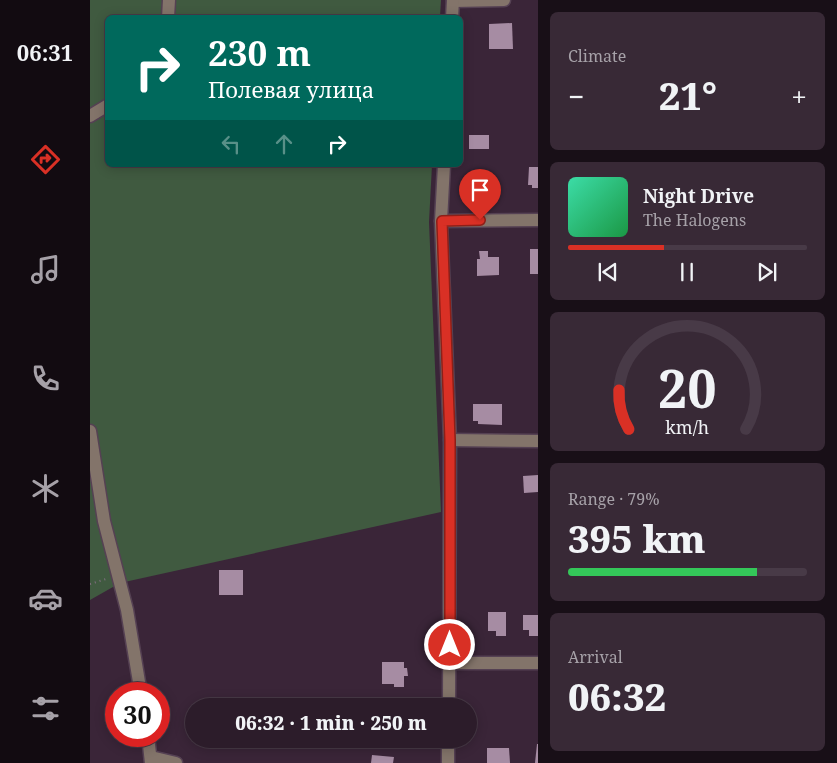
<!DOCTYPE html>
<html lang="en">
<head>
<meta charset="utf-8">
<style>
	:root { --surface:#2c1c2a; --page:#382936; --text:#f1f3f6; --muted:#a6a1a8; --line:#483a47; --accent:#d93025 }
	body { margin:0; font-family:"Noto Serif",serif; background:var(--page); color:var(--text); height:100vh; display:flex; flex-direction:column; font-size:19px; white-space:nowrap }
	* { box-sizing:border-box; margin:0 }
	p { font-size:16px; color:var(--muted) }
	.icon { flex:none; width:28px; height:28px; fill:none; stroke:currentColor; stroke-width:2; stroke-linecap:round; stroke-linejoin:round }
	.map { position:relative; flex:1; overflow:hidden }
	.details { display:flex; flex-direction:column; gap:12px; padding:12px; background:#180f17; width:299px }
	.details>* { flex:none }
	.top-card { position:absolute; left:15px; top:15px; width:358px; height:152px; border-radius:8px; box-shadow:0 2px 12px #0003,0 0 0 1px var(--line); background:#00695c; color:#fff; overflow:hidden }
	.speed { position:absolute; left:15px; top:682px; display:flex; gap:10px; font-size:25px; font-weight:700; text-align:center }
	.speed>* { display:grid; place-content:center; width:65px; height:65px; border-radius:50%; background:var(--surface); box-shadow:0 2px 12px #0003,0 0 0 1px var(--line); line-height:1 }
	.speed .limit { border:8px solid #d22; background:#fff; color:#111 }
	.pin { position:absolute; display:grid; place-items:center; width:42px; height:42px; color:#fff; margin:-51px -21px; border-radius:50% 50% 50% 0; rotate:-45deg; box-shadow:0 0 5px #0007 }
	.pin .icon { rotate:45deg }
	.me { position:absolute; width:55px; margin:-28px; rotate:0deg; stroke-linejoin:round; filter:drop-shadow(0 0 4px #0008) }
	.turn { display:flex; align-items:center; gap:18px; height:105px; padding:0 20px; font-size:22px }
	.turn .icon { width:65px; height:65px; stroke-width:2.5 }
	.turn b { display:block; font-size:35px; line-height:42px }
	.lanes { display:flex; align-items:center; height:48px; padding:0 20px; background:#0003; justify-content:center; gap:25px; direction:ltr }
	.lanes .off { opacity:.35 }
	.big { font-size:38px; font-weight:800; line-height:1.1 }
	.details .widget { flex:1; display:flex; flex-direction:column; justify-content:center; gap:8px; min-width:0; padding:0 18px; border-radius:8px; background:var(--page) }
	.details .dial { align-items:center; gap:0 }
	.dial svg { height:130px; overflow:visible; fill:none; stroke:var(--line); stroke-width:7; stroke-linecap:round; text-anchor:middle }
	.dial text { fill:var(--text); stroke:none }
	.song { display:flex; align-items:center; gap:15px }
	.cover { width:60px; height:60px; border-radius:8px; background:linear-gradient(135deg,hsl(160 70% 55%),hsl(140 70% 35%)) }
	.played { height:5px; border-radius:2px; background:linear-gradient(90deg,var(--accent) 40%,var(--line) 40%) }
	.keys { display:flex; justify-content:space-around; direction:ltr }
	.heat { display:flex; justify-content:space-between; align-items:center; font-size:28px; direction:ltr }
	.charge { height:8px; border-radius:4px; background:linear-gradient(90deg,#34c759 79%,var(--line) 0) }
	.trip { position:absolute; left:95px; top:698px; width:292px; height:50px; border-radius:25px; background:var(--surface); box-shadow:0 2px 12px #0003,0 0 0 1px var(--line); font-weight:800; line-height:50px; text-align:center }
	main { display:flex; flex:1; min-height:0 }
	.menu { display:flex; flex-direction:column; width:90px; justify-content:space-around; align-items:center; background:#120b11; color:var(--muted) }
	.menu .icon { width:35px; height:35px }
	.menu .on { color:var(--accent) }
	.menu b { font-size:22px; color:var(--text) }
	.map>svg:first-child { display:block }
	.forest { fill:#405a40 }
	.building { fill:#a68ca3 }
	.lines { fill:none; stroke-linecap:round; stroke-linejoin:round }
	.minor-casing { stroke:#554153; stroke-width:15 }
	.path { stroke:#826f80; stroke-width:2; stroke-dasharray:1 4; stroke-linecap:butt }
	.minor { stroke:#83746a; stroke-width:12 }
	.route-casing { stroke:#8d1f18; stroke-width:12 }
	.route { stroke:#d93025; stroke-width:9 }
</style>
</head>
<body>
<main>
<nav class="menu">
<b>06:31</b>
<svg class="icon on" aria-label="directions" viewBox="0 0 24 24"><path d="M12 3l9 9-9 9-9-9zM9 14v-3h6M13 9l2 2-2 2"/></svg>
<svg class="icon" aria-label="music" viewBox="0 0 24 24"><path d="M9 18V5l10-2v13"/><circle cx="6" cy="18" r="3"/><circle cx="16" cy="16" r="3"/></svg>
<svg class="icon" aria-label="phone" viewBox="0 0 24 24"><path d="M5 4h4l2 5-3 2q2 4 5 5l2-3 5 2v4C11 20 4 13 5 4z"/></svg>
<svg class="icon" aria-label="climate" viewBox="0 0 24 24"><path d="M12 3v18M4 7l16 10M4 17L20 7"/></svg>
<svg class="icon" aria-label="car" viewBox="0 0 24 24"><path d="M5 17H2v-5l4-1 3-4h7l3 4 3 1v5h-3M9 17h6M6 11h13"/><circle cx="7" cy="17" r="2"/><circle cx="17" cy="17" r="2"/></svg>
<svg class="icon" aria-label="filters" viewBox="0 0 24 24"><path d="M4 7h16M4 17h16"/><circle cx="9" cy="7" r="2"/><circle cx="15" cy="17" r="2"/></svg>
</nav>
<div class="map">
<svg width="449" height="763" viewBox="0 0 449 763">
	<rect width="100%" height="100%" fill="#3a2538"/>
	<path class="forest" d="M 0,0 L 351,0 L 350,17 L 18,18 L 18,165 L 342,165 L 339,222 L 351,512 L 30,583 L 0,600 Z"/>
	<g class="building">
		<path d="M 422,23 L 423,49 L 399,49 L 399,24 Z"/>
		<rect x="379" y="135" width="20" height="14"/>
		<path d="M 439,167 L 449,167 L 449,188 L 442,188 L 442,185 L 438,185 Z"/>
		<rect x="440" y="249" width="9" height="25"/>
		<path d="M 389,251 L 398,251 L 398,257 L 409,257 L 409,275 L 387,276 L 387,259 L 390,259 Z"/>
		<path d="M 383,404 L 412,404 L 412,425 L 388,424 L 388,421 L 383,421 Z"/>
		<path d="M 449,475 L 449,492 L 434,493 L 433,476 Z"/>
		<rect x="129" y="570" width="24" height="25"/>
		<path d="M 398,612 L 416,612 L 416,636 L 406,636 L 406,631 L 398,631 Z"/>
		<path d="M 433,615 L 449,615 L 449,636 L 439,636 L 439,630 L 433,630 Z"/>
		<path d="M 292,662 L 314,662 L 314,668 L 317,668 L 318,676 L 314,676 L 314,687 L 304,687 L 304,684 L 292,684 Z"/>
		<path d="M 447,744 L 449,744 L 449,763 L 445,763 Z"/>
		<path d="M 397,748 L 419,748 L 420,763 L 397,763 Z"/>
		<path d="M 282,755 L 304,757 L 303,763 L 281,763 Z"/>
	</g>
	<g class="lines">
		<defs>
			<g id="minor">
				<path d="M 363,1 L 414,0"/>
				<path d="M 78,18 L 79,0"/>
				<path d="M 362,18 L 363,0"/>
				<path d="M 0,116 L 18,105"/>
				<path d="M 354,165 L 351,221 L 360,440 L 359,706"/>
				<path d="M 351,221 L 449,220"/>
				<path d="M 0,431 L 14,521 L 37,610 L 51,694"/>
				<path d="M 360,440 L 449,441"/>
				<path d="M 360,663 L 449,663"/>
				<path d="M 58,736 L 61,763"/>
				<path d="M 61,757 L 86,763"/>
				<path d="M 358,763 L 358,739"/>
			</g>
		</defs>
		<use href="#minor" class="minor-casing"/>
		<path class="path" d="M 0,584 L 16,579"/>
		<use href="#minor" class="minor"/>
	</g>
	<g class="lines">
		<defs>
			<path id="route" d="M 360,645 L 360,440 L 352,221 L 390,220"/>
		</defs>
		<use href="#route" class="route-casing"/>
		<use href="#route" class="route"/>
	</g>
</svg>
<div class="speed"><div class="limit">30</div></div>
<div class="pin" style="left:390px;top:220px;background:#d93025"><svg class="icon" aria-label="arrive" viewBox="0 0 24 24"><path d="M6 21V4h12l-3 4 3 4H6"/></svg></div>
<svg class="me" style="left:360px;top:645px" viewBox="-20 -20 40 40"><circle r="17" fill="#d93025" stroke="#fff" stroke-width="3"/><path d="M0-11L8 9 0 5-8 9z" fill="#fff"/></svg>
<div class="trip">06:32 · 1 min · 250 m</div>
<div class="top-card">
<div class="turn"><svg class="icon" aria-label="right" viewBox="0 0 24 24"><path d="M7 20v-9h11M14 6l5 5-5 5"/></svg><div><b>230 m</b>Полевая улица</div></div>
<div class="lanes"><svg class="icon off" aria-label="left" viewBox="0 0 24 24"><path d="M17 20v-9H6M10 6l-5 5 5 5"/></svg><svg class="icon off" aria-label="ahead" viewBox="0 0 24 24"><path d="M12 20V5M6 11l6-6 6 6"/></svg><svg class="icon" aria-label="right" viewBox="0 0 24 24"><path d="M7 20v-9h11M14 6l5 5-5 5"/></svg></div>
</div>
</div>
<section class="details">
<div class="widget"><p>Climate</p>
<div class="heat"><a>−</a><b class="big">21°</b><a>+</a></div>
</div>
<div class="widget">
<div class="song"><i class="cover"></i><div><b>Night Drive</b><p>The Halogens</p></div></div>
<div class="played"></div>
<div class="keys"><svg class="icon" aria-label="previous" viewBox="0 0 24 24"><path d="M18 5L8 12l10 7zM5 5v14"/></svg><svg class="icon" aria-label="pause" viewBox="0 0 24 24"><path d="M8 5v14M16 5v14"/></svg><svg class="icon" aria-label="next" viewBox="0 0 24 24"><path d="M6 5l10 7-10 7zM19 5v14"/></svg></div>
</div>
<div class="widget dial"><svg viewBox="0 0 100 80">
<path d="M14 69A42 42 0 1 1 86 69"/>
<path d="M14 69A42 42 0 0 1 8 45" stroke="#d93025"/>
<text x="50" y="56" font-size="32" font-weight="700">20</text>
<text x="50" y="72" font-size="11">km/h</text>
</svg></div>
<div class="widget"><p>Range · 79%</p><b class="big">395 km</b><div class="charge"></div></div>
<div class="widget"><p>Arrival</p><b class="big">06:32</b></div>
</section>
</main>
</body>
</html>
